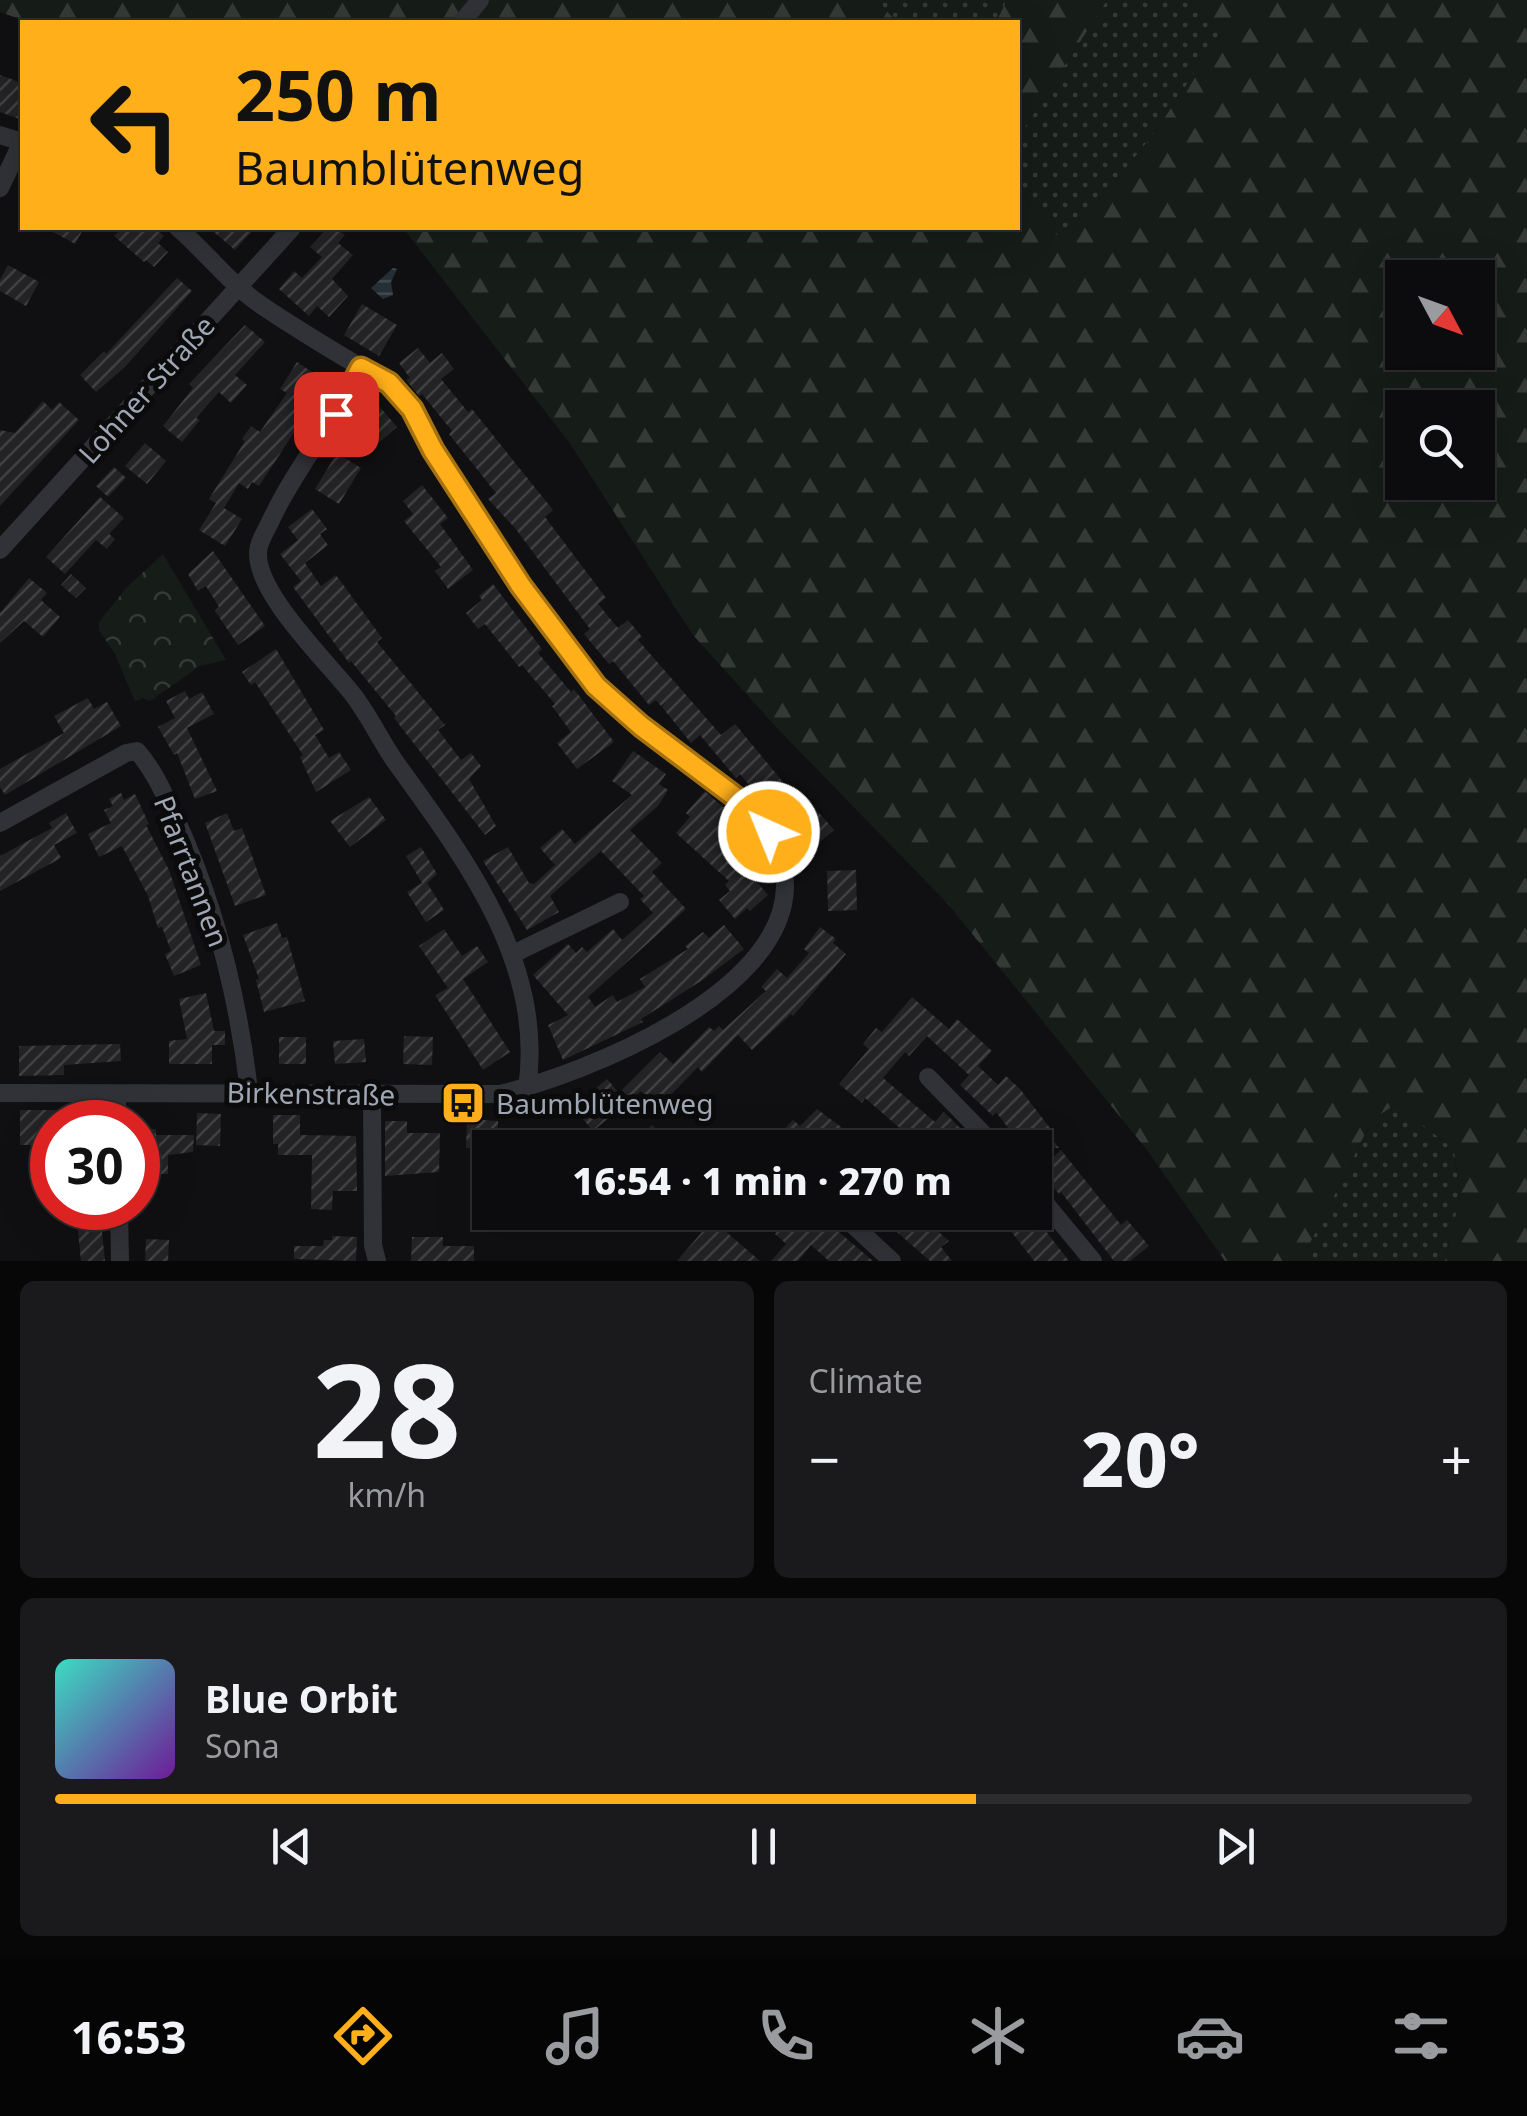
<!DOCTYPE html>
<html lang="en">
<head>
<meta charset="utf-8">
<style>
	:root { --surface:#0c0c0e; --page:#1a1a1c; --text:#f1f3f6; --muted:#9a9b9e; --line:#2c2c2e; --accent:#ffaf1a }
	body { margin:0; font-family:"Noto Sans",sans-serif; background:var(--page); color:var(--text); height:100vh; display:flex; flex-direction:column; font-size:38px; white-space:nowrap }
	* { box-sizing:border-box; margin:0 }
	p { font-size:32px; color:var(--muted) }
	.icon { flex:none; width:55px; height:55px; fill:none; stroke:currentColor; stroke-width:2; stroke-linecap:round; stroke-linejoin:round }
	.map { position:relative; height:1261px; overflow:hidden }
	.sheet { display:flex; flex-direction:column; gap:20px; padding:20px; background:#070708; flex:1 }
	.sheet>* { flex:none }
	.hud { position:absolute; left:20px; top:20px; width:1000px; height:210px; border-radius:0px; box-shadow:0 10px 40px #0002,0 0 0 2px var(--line); background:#ffaf1a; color:#111; overflow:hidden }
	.needle { width:65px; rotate:131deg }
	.buttons { position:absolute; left:1385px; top:260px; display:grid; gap:20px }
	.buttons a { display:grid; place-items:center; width:110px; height:110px; border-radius:0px; background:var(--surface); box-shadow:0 10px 40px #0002,0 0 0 2px var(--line); font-size:50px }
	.speed { position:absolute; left:30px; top:1100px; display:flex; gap:20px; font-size:50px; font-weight:700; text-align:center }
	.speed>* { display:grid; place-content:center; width:130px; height:130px; border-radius:50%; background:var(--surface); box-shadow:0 10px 40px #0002,0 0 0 2px var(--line); line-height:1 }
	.speed .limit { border:15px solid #d22; background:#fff; color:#111 }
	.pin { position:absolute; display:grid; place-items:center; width:85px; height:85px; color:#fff; margin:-42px; border-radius:20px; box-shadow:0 5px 15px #0006 }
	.me { position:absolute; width:110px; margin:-55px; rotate:316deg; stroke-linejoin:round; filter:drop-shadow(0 0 8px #0008) }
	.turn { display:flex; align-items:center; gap:35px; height:210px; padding:0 50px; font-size:45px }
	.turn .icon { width:130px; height:130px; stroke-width:2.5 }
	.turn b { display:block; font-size:70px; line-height:85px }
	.big { font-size:75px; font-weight:800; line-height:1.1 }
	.sheet .tile { flex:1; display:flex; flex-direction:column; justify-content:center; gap:15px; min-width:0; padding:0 35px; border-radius:15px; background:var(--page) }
	.sheet .dial { align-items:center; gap:0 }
	.dial b { font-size:130px; line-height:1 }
	.song { display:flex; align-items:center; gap:30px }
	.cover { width:120px; height:120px; border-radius:15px; background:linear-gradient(135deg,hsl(170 70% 55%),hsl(280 70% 35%)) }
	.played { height:10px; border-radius:5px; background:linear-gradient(90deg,var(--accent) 65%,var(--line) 65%) }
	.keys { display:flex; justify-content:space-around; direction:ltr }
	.heat { display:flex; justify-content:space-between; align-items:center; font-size:55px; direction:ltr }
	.sheet .tiles { flex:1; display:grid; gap:20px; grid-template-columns:1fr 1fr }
	.tile:last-child { grid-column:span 2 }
	.trip { position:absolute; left:472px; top:1130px; width:580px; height:100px; border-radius:0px; background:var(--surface); box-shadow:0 10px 40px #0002,0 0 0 2px var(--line); font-weight:800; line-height:100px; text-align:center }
	.menu { display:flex; height:160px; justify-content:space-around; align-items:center; background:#050506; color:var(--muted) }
	.menu .icon { width:70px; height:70px }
	.menu .active { color:var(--accent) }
	.menu b { font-size:45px; color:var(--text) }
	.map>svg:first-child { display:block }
	.grass { fill:url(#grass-dots) }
	.forest { fill:url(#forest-firs); fill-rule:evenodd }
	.park { fill:url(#park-crowns) }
	.water { fill:url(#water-rules) }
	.building { fill:url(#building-hatch) }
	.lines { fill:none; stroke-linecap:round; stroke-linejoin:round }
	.street { stroke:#303237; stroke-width:18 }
	.route-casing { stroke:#a67211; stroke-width:25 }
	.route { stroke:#ffaf1a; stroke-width:18 }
	.labels { text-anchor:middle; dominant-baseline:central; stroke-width:10; stroke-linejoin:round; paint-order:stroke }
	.street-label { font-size:28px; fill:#9fa6b4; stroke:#0b0b0c }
	.poi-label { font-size:28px; fill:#9fa6b4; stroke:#0b0b0c; text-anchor:start }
</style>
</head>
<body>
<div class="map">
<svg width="1527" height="1261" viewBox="0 0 1527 1261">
	<defs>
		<pattern id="grass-dots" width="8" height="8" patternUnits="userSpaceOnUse" patternTransform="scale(2.5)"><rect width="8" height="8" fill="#161c17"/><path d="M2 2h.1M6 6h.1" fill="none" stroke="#353a36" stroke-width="1.8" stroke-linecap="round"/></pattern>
		<pattern id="forest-firs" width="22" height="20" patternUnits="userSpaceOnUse" patternTransform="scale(2.5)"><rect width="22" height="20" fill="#161c17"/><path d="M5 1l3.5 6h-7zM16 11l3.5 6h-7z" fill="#353a36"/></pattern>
		<pattern id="park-crowns" width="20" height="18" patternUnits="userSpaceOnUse" patternTransform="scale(2.5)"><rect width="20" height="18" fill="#161c17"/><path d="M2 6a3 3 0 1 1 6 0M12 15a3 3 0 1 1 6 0" fill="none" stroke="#353a36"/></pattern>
		<pattern id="water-rules" width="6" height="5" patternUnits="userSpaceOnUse" patternTransform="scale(2.5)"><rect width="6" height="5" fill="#252f36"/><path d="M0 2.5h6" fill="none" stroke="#414a51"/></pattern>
		<pattern id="building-hatch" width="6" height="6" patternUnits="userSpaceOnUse" patternTransform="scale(2.5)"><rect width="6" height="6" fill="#232326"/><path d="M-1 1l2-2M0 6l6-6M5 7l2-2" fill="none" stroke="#404043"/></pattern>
	</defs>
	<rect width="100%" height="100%" fill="#101012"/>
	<g class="grass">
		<path d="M 876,0 L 1007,0 L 996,22 L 897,22 Z"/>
		<path d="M 1107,0 L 1190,0 L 1222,32 L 1153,135 L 1064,243 L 1018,190 L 1018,138 Z"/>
		<path d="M 1396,1104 L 1454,1149 L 1460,1198 L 1445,1261 L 1301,1261 L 1372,1120 Z"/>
	</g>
	<g class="forest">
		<path d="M 0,0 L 468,0 L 451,22 L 28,22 L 0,12 Z"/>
		<path d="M 487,0 L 876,0 L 897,22 L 469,22 Z"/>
		<path d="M 1007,0 L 1107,0 L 1018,138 L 1018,22 L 996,22 Z"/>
		<path d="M 1190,0 L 1527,0 L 1527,1261 L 1445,1261 L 1460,1198 L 1454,1149 L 1396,1104 L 1372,1120 L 1301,1261 L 1225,1261 L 1147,1150 L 948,904 L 777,728 L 693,635 L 569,442 L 403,228 L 1018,228 L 1018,190 L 1064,243 L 1153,135 L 1222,32 ZM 1402,278 L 1478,278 L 1478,352 L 1402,352 ZM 1402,408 L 1478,408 L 1478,482 L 1402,482 Z"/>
	</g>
	<path class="park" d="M 163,554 L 226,660 L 200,666 L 150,701 L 143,698 L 135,701 L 115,654 L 99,630 L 99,622 L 127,587 Z"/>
	<path class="water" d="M 393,268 L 397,269 L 391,282 L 393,295 L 383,299 L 371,288 Z"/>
	<g class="building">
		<path d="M 0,75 L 22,83 L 22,120 L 0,112 Z"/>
		<path d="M 46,228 L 84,228 L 75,244 Z"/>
		<path d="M 122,228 L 154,228 L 164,236 L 158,243 L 168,252 L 154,267 L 146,260 L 144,262 L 114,236 Z"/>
		<path d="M 209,228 L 255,228 L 235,250 Z"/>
		<path d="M 328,228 L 336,228 L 345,235 L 338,243 L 353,255 L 332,279 L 348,296 L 329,317 L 317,306 L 309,316 L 279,289 L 294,271 L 302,278 L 322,257 L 310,247 Z"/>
		<path d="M 8,265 L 39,282 L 26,306 L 0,291 L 0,280 Z"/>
		<path d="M 177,278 L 192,291 L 125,367 L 96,392 L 80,375 L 104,351 L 106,354 Z"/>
		<path d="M 362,304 L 397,325 L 379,356 L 344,335 Z"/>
		<path d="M 245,325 L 265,342 L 235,375 L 247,385 L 231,403 L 219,392 L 196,418 L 200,420 L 182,442 L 163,426 L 193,388 L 189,384 Z"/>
		<path d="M 418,348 L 430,363 L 442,353 L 454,369 L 441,379 L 468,412 L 472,409 L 553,510 L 545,517 L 606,598 L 598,604 L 618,628 L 628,620 L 642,637 L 638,640 L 721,735 L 735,724 L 807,811 L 813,806 L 834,830 L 809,851 L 776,812 L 773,814 L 740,774 L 736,778 L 700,735 L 691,743 L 662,707 L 666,702 L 661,706 L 656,700 L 649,705 L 613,661 L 609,664 L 584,634 L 590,629 L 515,528 L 488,499 L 496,493 L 449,434 L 452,431 L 422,394 L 419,396 L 406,380 L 410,378 L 399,363 Z"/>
		<path d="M 297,362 L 323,379 L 310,399 L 314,402 L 259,486 L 252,482 L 248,489 L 239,483 L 224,508 L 242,519 L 225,546 L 199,530 L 216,503 L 209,499 L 245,441 L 242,439 L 251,426 L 260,432 L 287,393 L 280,389 Z"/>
		<path d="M 43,401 L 52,410 L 59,402 L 79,420 L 0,506 L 0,430 L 15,433 Z"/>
		<path d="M 379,406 L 397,427 L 366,454 L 348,433 Z"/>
		<path d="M 145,443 L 166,461 L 147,484 L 125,466 Z"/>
		<path d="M 337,453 L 361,468 L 339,504 L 315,489 Z"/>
		<path d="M 114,467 L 126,478 L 108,497 L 96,486 Z"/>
		<path d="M 422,485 L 448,518 L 440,524 L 473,570 L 448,589 L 435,571 L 441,567 L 404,521 L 413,514 L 403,501 Z"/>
		<path d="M 100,497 L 124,518 L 109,534 L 115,539 L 107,549 L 96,540 L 65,574 L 46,557 Z"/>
		<path d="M 312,509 L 327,529 L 320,534 L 328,545 L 305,563 L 321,586 L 336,575 L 382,638 L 377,642 L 445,725 L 438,730 L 461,760 L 471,753 L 481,766 L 469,779 L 496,826 L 485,835 L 394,718 L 396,716 L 351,661 L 349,663 L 293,587 L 301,581 L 280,554 L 298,540 L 288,527 Z"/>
		<path d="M 213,551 L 265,626 L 238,645 L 215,611 L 219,607 L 206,586 L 198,591 L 188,574 Z"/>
		<path d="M 71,574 L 86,588 L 76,598 L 61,585 Z"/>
		<path d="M 29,578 L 47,593 L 41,600 L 60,617 L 43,637 L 24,621 L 0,643 L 0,613 Z"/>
		<path d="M 493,584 L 542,649 L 538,653 L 571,692 L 574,689 L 614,742 L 577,769 L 557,743 L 571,732 L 552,706 L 555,704 L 522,665 L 519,667 L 485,624 L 478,629 L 466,613 L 482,600 L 479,596 Z"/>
		<path d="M 276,649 L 324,730 L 315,735 L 329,758 L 339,752 L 351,770 L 316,792 L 300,757 L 303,755 L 255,682 L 251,685 L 242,672 Z"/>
		<path d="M 185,691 L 189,699 L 202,692 L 214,714 L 187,728 L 217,791 L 195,799 L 177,753 L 174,755 L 158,727 L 175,718 L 166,701 Z"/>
		<path d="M 88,698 L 94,709 L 107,702 L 121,726 L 5,795 L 0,787 L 0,769 L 64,733 L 54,716 Z"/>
		<path d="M 633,751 L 666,774 L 659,784 L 668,790 L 658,806 L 630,830 L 662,863 L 652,872 L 686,909 L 588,997 L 595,1007 L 613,995 L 617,1002 L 645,987 L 640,979 L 688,949 L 685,946 L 703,932 L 709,938 L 724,925 L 744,949 L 701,981 L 641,1019 L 643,1022 L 563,1060 L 548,1025 L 568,1015 L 533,975 L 568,944 L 576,953 L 582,947 L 587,952 L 613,929 L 622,940 L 653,913 L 640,899 L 644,896 L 601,851 L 550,896 L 559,912 L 527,930 L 483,861 L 508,847 L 529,883 L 534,884 L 555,865 L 540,848 L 562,829 L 575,844 L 632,795 L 612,781 Z"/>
		<path d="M 705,791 L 744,826 L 741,829 L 747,834 L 731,852 L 768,895 L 750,911 L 747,908 L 735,919 L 719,900 L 730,891 L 725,885 L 729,881 L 676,833 L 690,817 L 686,813 Z"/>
		<path d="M 121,793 L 124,800 L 135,794 L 149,824 L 146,825 L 169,870 L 201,965 L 174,976 L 165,954 L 171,951 L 162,927 L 158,928 L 148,896 L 122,846 L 99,857 L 88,834 L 111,823 L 104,810 L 113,806 L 109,799 Z"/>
		<path d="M 369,797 L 386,820 L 350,847 L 330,821 Z"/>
		<path d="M 66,813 L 77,833 L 54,845 L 61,858 L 0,891 L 0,856 L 52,828 L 49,823 Z"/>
		<path d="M 227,813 L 234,831 L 242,828 L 266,895 L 235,906 L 205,823 Z"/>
		<path d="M 421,847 L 437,874 L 427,883 L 444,910 L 426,922 L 407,892 L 422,883 L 406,856 Z"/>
		<path d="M 856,870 L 857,910 L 828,911 L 827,871 Z"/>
		<path d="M 277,923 L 282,938 L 287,937 L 305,1001 L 264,1012 L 256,980 L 259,979 L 243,935 Z"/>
		<path d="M 820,927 L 836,939 L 833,943 L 846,954 L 793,1016 L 791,1014 L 752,1050 L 738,1035 L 702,1072 L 698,1067 L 658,1108 L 641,1091 L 593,1131 L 573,1107 L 607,1079 L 619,1093 L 660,1052 L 673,1064 L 709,1027 L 714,1031 L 719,1026 L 723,1030 L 766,991 L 761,987 L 777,969 L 787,978 L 809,953 L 804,949 Z"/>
		<path d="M 444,929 L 462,956 L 477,946 L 488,962 L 463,979 L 510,1052 L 483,1070 L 435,995 L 448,988 L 419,946 Z"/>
		<path d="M 206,993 L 214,1031 L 225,1031 L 225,1045 L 212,1045 L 212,1064 L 169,1064 L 169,1041 L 187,1039 L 179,999 Z"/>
		<path d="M 912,997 L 949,1029 L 957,1019 L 992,1051 L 978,1066 L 998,1085 L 1006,1076 L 1020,1089 L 1053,1132 L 1049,1135 L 1059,1148 L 1023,1148 L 996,1112 L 993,1116 L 960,1085 L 969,1075 L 927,1036 L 909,1056 L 905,1052 L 883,1078 L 935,1122 L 944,1112 L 966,1134 L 954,1148 L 939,1148 L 919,1129 L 904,1148 L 887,1148 L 902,1130 L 865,1098 L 862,1103 L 839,1084 L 869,1049 L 863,1044 L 876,1028 L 882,1032 Z"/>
		<path d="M 404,1036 L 433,1037 L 432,1065 L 403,1064 Z"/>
		<rect x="279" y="1037" width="27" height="27"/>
		<path d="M 364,1039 L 366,1062 L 335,1064 L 333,1041 Z"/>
		<path d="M 120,1044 L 121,1061 L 64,1065 L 64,1075 L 19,1076 L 19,1046 Z"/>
		<path d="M 817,1109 L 849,1133 L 854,1128 L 875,1148 L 788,1148 L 777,1137 L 793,1120 L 800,1126 Z"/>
		<path d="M 20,1110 L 59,1110 L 59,1122 L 52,1122 L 52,1145 L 20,1145 Z"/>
		<path d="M 197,1113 L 221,1114 L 220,1146 L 196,1145 Z"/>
		<path d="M 273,1115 L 300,1115 L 300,1135 L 356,1136 L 357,1191 L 333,1191 L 332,1210 L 311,1209 L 312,1155 L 278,1155 L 278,1144 L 273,1144 Z"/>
		<path d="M 467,1119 L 498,1121 L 497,1148 L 466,1148 Z"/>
		<path d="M 385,1121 L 407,1121 L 407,1133 L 440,1133 L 439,1172 L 385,1176 Z"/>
		<path d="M 652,1125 L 673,1148 L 628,1148 Z"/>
		<path d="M 138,1129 L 156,1129 L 156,1135 L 194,1135 L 193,1152 L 168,1155 L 168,1174 L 138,1174 Z"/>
		<path d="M 1061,1150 L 1121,1225 L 1127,1220 L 1149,1246 L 1130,1261 L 1114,1261 L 1061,1192 L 1059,1194 L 1039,1170 Z"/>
		<path d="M 719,1212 L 739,1212 L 724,1230 L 760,1261 L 677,1261 Z"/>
		<path d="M 794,1212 L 802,1218 L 806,1214 L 821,1227 L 826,1221 L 873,1261 L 829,1261 L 811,1245 L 798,1261 L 771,1261 L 786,1244 L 775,1234 Z"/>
		<path d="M 874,1212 L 916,1212 L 949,1241 L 941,1247 L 952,1261 L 930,1261 Z"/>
		<path d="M 996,1212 L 1031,1212 L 1069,1261 L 1034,1261 Z"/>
		<path d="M 77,1222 L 101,1222 L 105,1261 L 81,1261 Z"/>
		<path d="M 332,1236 L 357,1237 L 356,1261 L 294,1259 L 294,1246 L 323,1246 L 324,1240 L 332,1240 Z"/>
		<path d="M 412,1237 L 443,1237 L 443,1246 L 474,1246 L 474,1261 L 411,1261 Z"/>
		<path d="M 146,1239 L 169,1240 L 168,1261 L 145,1261 Z"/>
	</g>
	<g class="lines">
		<g class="street">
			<path d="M 462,22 L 480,0"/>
			<path d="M 0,135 L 22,142"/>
			<path d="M 0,188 L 22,142"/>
			<path d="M 361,368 C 336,421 297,465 272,518 C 268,527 262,536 259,546 C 248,587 329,663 354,696 C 369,716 380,739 394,760 C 463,856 546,963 527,1088"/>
			<path d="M 0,550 L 292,228"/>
			<path d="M 0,823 L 126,753 L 137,751 C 154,770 164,794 175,817 C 215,904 238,996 249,1091"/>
			<path d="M 513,954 L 620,902"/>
			<path d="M 928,1077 L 997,1148"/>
			<path d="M 0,1093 L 500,1094 C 587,1073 783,994 785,887 C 786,821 725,792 680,758 C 652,736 625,714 600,689 C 537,625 491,541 444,466 C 426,439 415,405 390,384 C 380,376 367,372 357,365 C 325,346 292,326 261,305 C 229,283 206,252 178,228"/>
			<path d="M 117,1094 L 117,1122"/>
			<path d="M 372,1094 L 373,1245 L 377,1261"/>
			<path d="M 1035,1191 L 1093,1261"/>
			<path d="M 119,1208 L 120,1261"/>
			<path d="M 839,1212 L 892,1261"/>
		</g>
	</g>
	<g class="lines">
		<defs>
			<path id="route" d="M 336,414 L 361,368 L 389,383 L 412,409 L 433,450 L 521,586 L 596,686 L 641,726 L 750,808 L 769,832"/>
		</defs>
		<use href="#route" class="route-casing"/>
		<use href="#route" class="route"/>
	</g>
	<defs>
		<symbol id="bus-square" viewBox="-11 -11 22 22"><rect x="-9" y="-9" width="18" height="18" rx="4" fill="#ffaf1a" stroke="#0b0b0c"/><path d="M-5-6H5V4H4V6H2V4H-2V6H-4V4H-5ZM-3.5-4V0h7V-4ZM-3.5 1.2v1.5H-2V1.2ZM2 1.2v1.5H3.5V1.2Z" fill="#111"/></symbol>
	</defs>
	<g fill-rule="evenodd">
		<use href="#bus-square" x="438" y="1078" width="50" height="50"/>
	</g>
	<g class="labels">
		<g class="street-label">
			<text transform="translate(146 389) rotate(-48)">Lohner Straße</text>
			<text transform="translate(192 871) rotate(69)">Pfarrtannen</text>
			<text transform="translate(311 1093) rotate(1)">Birkenstraße</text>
		</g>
		<g class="poi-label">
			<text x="496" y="1103">Baumblütenweg</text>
		</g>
	</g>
</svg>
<div class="buttons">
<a><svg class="needle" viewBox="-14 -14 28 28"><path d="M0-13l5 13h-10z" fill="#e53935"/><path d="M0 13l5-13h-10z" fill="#9a9b9e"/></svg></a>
<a><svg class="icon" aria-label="search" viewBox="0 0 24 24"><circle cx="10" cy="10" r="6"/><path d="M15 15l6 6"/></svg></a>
</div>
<div class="speed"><div class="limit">30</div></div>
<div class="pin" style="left:336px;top:414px;background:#d93025"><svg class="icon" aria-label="arrive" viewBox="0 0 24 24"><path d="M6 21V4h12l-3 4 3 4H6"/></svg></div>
<svg class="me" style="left:769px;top:832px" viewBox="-20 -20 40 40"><circle r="17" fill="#ffaf1a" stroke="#fff" stroke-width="3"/><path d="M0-11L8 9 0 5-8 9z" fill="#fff"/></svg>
<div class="trip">16:54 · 1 min · 270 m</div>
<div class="hud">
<div class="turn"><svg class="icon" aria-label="left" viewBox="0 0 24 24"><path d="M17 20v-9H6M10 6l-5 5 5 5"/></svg><div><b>250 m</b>Baumblütenweg</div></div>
</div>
</div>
<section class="sheet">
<div class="tiles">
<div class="tile dial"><b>28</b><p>km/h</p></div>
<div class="tile"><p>Climate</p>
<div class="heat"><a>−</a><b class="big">20°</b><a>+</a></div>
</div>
<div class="tile">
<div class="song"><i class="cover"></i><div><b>Blue Orbit</b><p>Sona</p></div></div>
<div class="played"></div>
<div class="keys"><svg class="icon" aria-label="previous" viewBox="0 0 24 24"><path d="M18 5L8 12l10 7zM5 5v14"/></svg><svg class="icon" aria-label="pause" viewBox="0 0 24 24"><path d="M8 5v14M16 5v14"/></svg><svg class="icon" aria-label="next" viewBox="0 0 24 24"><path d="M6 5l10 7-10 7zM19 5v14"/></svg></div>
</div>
</div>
</section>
<nav class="menu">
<b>16:53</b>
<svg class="icon active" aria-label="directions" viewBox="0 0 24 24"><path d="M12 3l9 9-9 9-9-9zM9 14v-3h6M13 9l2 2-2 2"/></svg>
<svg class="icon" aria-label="music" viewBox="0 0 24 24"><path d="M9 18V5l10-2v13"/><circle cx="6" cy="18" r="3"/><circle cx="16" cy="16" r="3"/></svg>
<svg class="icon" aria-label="phone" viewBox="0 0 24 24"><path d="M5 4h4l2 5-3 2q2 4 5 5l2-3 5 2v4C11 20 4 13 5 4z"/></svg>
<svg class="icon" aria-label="climate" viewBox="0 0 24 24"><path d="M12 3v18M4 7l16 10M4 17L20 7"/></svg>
<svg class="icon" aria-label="car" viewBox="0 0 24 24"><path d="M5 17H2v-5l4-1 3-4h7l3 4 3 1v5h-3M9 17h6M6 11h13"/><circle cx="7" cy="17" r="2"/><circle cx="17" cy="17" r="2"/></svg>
<svg class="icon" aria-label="filters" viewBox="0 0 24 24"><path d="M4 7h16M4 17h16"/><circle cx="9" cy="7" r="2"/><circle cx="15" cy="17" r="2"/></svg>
</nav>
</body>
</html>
